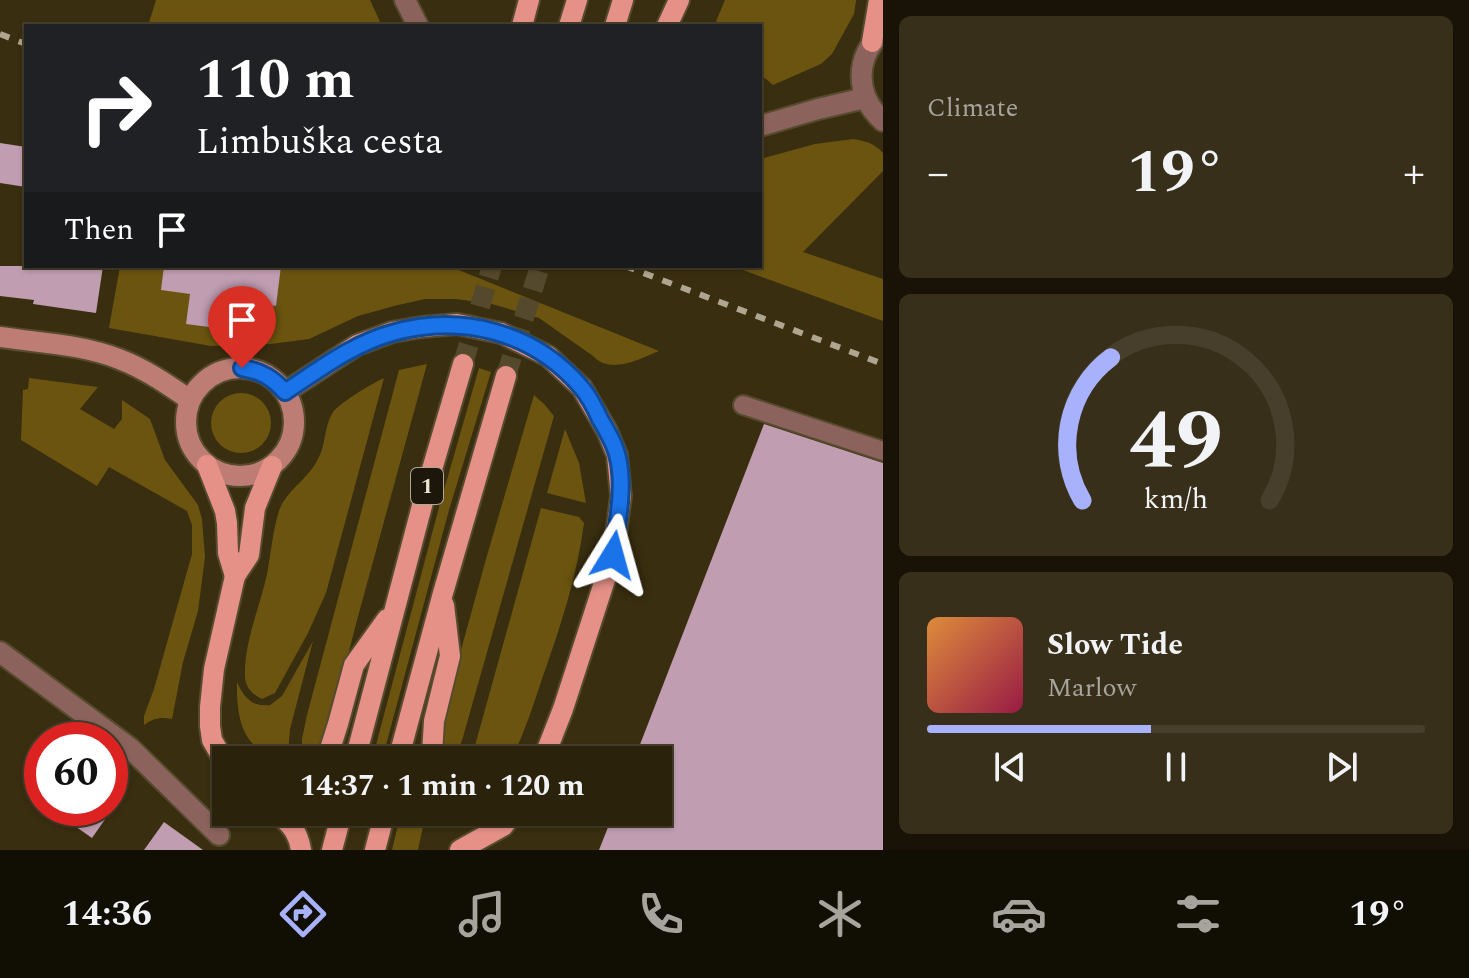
<!DOCTYPE html>
<html lang="en">
<head>
<meta charset="utf-8">
<style>
	:root { --surface:#2b220b; --page:#372f19; --text:#f1f3f6; --muted:#a6a49d; --line:#473f2c; --accent:#a7b1fc }
	body { margin:0; font-family:Spectral,serif; background:var(--page); color:var(--text); height:100vh; display:flex; flex-direction:column; font-size:30px; white-space:nowrap }
	* { box-sizing:border-box; margin:0 }
	p { font-size:26px; color:var(--muted) }
	.icon { flex:none; width:44px; height:44px; fill:none; stroke:currentColor; stroke-width:2; stroke-linecap:round; stroke-linejoin:round }
	.map { position:relative; flex:1; overflow:hidden }
	.side { display:flex; flex-direction:column; gap:16px; padding:16px; background:#181306; width:586px }
	.side>* { flex:none }
	.banner { position:absolute; left:24px; top:24px; width:738px; height:244px; border-radius:0px; box-shadow:0 2px 6px #0004,0 0 0 2px var(--line); background:#202124; color:#fff; overflow:hidden }
	.speed { position:absolute; left:24px; top:722px; display:flex; gap:16px; font-size:40px; font-weight:700; text-align:center }
	.speed>* { display:grid; place-content:center; width:104px; height:104px; border-radius:50%; background:var(--surface); box-shadow:0 2px 6px #0004,0 0 0 2px var(--line); line-height:1 }
	.speed .limit { border:12px solid #d22; background:#fff; color:#111 }
	.pin { position:absolute; display:grid; place-items:center; width:68px; height:68px; color:#fff; margin:-82px -34px; border-radius:50% 50% 50% 0; rotate:-45deg; box-shadow:0 0 8px #0007 }
	.pin .icon { rotate:45deg }
	.me { position:absolute; width:88px; margin:-44px; rotate:8deg; stroke-linejoin:round; filter:drop-shadow(0 0 6px #0008) }
	.turn { display:flex; align-items:center; gap:28px; height:168px; padding:0 40px; font-size:36px }
	.turn .icon { width:104px; height:104px; stroke-width:2.5 }
	.turn b { display:block; font-size:56px; line-height:68px }
	.then { display:flex; align-items:center; height:76px; padding:0 40px; background:#0003; gap:16px; font-size:30px }
	.big { font-size:60px; font-weight:700; line-height:1.1 }
	.side .widget { flex:1; display:flex; flex-direction:column; justify-content:center; gap:12px; min-width:0; padding:0 28px; border-radius:12px; background:var(--page) }
	.side .dial { align-items:center; gap:0 }
	.dial svg { height:208px; overflow:visible; fill:none; stroke:var(--line); stroke-width:7; stroke-linecap:round; text-anchor:middle }
	.dial text { fill:var(--text); stroke:none }
	.song { display:flex; align-items:center; gap:24px }
	.cover { width:96px; height:96px; border-radius:12px; background:linear-gradient(135deg,hsl(30 70% 55%),hsl(340 70% 35%)) }
	.played { height:8px; border-radius:4px; background:linear-gradient(90deg,var(--accent) 45%,var(--line) 45%) }
	.keys { display:flex; justify-content:space-around; direction:ltr }
	.heat { display:flex; justify-content:space-between; align-items:center; font-size:44px; direction:ltr }
	.trip { position:absolute; left:212px; top:746px; width:460px; height:80px; border-radius:0px; background:var(--surface); box-shadow:0 2px 6px #0004,0 0 0 2px var(--line); font-weight:700; line-height:80px; text-align:center }
	.dock { display:flex; height:128px; justify-content:space-around; align-items:center; background:#110e04; color:var(--muted) }
	.dock .icon { width:56px; height:56px }
	.dock .active { color:var(--accent) }
	.dock b { font-size:36px; color:var(--text) }
	main { display:flex; flex:1; min-height:0 }
	.map>svg:first-child { display:block }
	.green { fill:#6a540f }
	.building { fill:#c09db1 }
	.lines { fill:none; stroke-linecap:round; stroke-linejoin:round }
	.primary-tunnel { stroke:#54492c; stroke-width:20; stroke-dasharray:20 10; stroke-linecap:butt }
	.service-casing { stroke:#564b2e; stroke-width:22 }
	.minor-casing { stroke:#564b2e; stroke-width:24 }
	.tertiary-casing { stroke:#564b2e; stroke-width:24 }
	.secondary-casing { stroke:#564b2e; stroke-width:24 }
	.primary-casing { stroke:#564b2e; stroke-width:24 }
	.service { stroke:#8b625c; stroke-width:18 }
	.minor { stroke:#8b625c; stroke-width:20 }
	.tertiary { stroke:#8b625c; stroke-width:20 }
	.secondary { stroke:#be7d74; stroke-width:20 }
	.primary { stroke:#e59187; stroke-width:20 }
	.rail { stroke:#afa690; stroke-width:6; stroke-dasharray:10 10; stroke-linecap:butt }
	.route-casing { stroke:#114b97; stroke-width:20 }
	.route { stroke:#1a73e8; stroke-width:14 }
	.labels { text-anchor:middle; dominant-baseline:central; stroke-width:8; stroke-linejoin:round; paint-order:stroke }
	.shield { fill:#1c170a; stroke:#aea797; stroke-width:2 }
	.shield-label { font-size:22px; font-weight:bold; fill:#ece5d3 }
</style>
</head>
<body>
<main>
<div class="map">
<svg width="883" height="850" viewBox="0 0 883 850">
	<rect width="100%" height="100%" fill="#392e0f"/>
	<g class="green">
		<path d="M 156,0 L 370,0 L 382,26 L 148,26 Z"/>
		<path d="M 725,0 L 856,0 L 856,1 L 854,14 L 832,54 L 821,64 L 773,85 L 760,74 L 760,26 L 714,26 Z"/>
		<path d="M 853,139 C 866,141 874,143 883,153 L 883,171 L 803,252 L 883,279 L 883,321 L 732,266 L 760,266 L 760,159 L 815,144 Z"/>
		<path d="M 120,266 L 449,266 L 659,351 C 639,359 611,375 593,356 L 539,318 L 492,304 L 456,299 L 425,299 L 394,306 L 358,316 L 309,339 L 271,344 L 211,346 L 109,328 Z"/>
		<path d="M 427,364 L 356,624 L 331,721 C 326,737 319,747 305,756 L 302,754 L 302,739 L 307,715 L 399,370 Z"/>
		<path d="M 479,368 L 491,372 L 449,510 L 382,760 L 372,760 L 438,511 Z"/>
		<path d="M 29,378 L 98,387 L 80,409 L 114,429 L 122,419 L 122,400 L 150,419 L 165,460 L 198,505 L 202,519 L 205,557 L 198,611 L 183,662 L 172,719 C 161,717 154,718 144,725 L 144,716 L 154,689 L 192,554 L 192,525 L 187,511 L 109,467 L 97,486 L 21,440 L 23,390 L 28,389 Z"/>
		<path d="M 384,378 L 326,593 L 308,633 L 275,693 L 262,699 C 252,694 245,687 245,676 C 244,641 260,607 267,574 C 271,555 274,517 283,502 C 293,486 310,476 318,459 C 326,445 324,426 333,412 C 341,402 371,384 384,378 Z"/>
		<circle cx="241" cy="423" r="30"/>
		<path d="M 534,395 L 545,405 L 554,416 L 463,737 L 455,760 L 442,760 L 441,730 L 447,701 L 486,559 Z"/>
		<path d="M 565,429 L 579,463 L 586,503 L 547,493 Z"/>
		<path d="M 541,508 L 579,517 L 584,523 C 577,577 560,628 542,679 C 533,706 524,734 511,760 L 471,760 Z"/>
		<path d="M 313,641 L 290,729 L 288,754 C 243,759 236,717 237,682 C 244,697 251,707 270,705 L 282,696 Z"/>
		<path d="M 401,812 L 426,812 L 418,850 L 392,850 Z"/>
	</g>
	<g class="building">
		<path d="M 0,143 L 26,147 L 26,187 L 0,183 Z"/>
		<path d="M 0,266 L 103,266 L 96,313 L 33,304 L 34,300 L 0,296 Z"/>
		<path d="M 164,266 L 281,266 L 276,306 L 244,302 L 240,331 L 186,324 L 190,294 L 161,290 Z"/>
		<path d="M 764,424 L 883,463 L 883,850 L 599,850 L 614,812 L 658,812 L 658,760 L 634,760 Z"/>
		<path d="M 49,808 L 113,808 L 92,838 Z"/>
		<path d="M 164,822 L 203,850 L 144,850 Z"/>
	</g>
	<g class="lines">
		<g class="primary-tunnel">
			<path d="M 463,364 L 492,266"/>
			<path d="M 506,376 L 540,266"/>
		</g>
		<defs>
			<path id="service" d="M 743,405 L 883,451"/>
			<path id="minor" d="M 0,652 L 130,748 L 219,835"/>
			<g id="tertiary">
				<path d="M 405,0 L 418,26"/>
				<path d="M 883,32 C 854,57 855,96 883,121"/>
				<path d="M 760,126 L 818,109 L 865,98"/>
			</g>
			<g id="secondary">
				<path d="M 0,337 C 39,343 81,344 119,359 C 145,369 167,384 190,400"/>
				<circle cx="240" cy="422" r="54"/>
			</g>
			<g id="primary">
				<path d="M 522,26 L 529,0"/>
				<path d="M 569,26 L 577,0"/>
				<path d="M 615,26 L 623,0"/>
				<path d="M 667,26 L 679,0"/>
				<path d="M 872,42 L 879,0"/>
				<path d="M 285,392 L 357,345 L 392,332 L 422,327 L 457,324 L 501,333 L 548,356 L 582,388 L 607,431 L 617,455 L 621,496 L 613,555 L 563,709 L 543,760"/>
				<path d="M 207,465 L 225,511 L 227,523 L 228,553 L 235,576"/>
				<path d="M 323,760 L 330,749 L 338,724 L 354,665 L 387,619"/>
				<path d="M 355,760 L 428,483 L 463,364"/>
				<path d="M 398,760 L 443,593 L 506,376"/>
				<path d="M 433,760 L 432,754 L 434,721 L 450,656 L 444,605"/>
				<path d="M 226,770 L 223,759 L 212,740 L 210,726 L 210,707 L 214,669 L 235,576 L 249,555 L 255,508 L 272,466"/>
				<path d="M 275,812 C 290,823 298,831 301,850"/>
				<path d="M 332,850 L 342,812"/>
				<path d="M 375,850 L 385,812"/>
				<path d="M 460,850 L 503,826 L 514,812"/>
			</g>
		</defs>
		<use href="#service" class="service-casing"/>
		<use href="#minor" class="minor-casing"/>
		<use href="#tertiary" class="tertiary-casing"/>
		<use href="#secondary" class="secondary-casing"/>
		<use href="#primary" class="primary-casing"/>
		<use href="#service" class="service"/>
		<use href="#minor" class="minor"/>
		<use href="#tertiary" class="tertiary"/>
		<use href="#secondary" class="secondary"/>
		<use href="#primary" class="primary"/>
		<g class="rail">
			<path d="M 0,34 L 26,44"/>
			<path d="M 625,266 L 883,364"/>
		</g>
	</g>
	<g class="lines">
		<defs>
			<path id="route" d="M 242,368 C 261,371 273,378 285,392 C 319,370 352,344 392,333 C 461,313 534,332 581,387 C 589,396 595,408 600,419 C 607,431 615,444 618,458 C 625,490 617,523 613,555"/>
		</defs>
		<use href="#route" class="route-casing"/>
		<use href="#route" class="route"/>
	</g>
	<g class="labels">
		<rect class="shield" x="411" y="468" width="32" height="36" rx="6"/>
		<g class="shield-label">
			<text x="427" y="486">1</text>
		</g>
	</g>
</svg>
<div class="speed"><div class="limit">60</div></div>
<div class="pin" style="left:242px;top:368px;background:#d93025"><svg class="icon" aria-label="arrive" viewBox="0 0 24 24"><path d="M6 21V4h12l-3 4 3 4H6"/></svg></div>
<svg class="me" style="left:613px;top:555px" viewBox="-20 -20 40 40"><path d="M0-17L14 15 0 8-14 15z" fill="#1a73e8" stroke="#fff" stroke-width="4"/></svg>
<div class="trip">14:37 · 1 min · 120 m</div>
<div class="banner">
<div class="turn"><svg class="icon" aria-label="right" viewBox="0 0 24 24"><path d="M7 20v-9h11M14 6l5 5-5 5"/></svg><div><b>110 m</b>Limbuška cesta</div></div>
<div class="then">Then<svg class="icon" aria-label="arrive" viewBox="0 0 24 24"><path d="M6 21V4h12l-3 4 3 4H6"/></svg></div>
</div>
</div>
<section class="side">
<div class="widget"><p>Climate</p>
<div class="heat"><a>−</a><b class="big">19°</b><a>+</a></div>
</div>
<div class="widget dial"><svg viewBox="0 0 100 80">
<path d="M14 69A42 42 0 1 1 86 69"/>
<path d="M14 69A42 42 0 0 1 25 14" stroke="#a7b1fc"/>
<text x="50" y="56" font-size="32" font-weight="700">49</text>
<text x="50" y="72" font-size="11">km/h</text>
</svg></div>
<div class="widget">
<div class="song"><i class="cover"></i><div><b>Slow Tide</b><p>Marlow</p></div></div>
<div class="played"></div>
<div class="keys"><svg class="icon" aria-label="previous" viewBox="0 0 24 24"><path d="M18 5L8 12l10 7zM5 5v14"/></svg><svg class="icon" aria-label="pause" viewBox="0 0 24 24"><path d="M8 5v14M16 5v14"/></svg><svg class="icon" aria-label="next" viewBox="0 0 24 24"><path d="M6 5l10 7-10 7zM19 5v14"/></svg></div>
</div>
</section>
</main>
<nav class="dock">
<b>14:36</b>
<svg class="icon active" aria-label="directions" viewBox="0 0 24 24"><path d="M12 3l9 9-9 9-9-9zM9 14v-3h6M13 9l2 2-2 2"/></svg>
<svg class="icon" aria-label="music" viewBox="0 0 24 24"><path d="M9 18V5l10-2v13"/><circle cx="6" cy="18" r="3"/><circle cx="16" cy="16" r="3"/></svg>
<svg class="icon" aria-label="phone" viewBox="0 0 24 24"><path d="M5 4h4l2 5-3 2q2 4 5 5l2-3 5 2v4C11 20 4 13 5 4z"/></svg>
<svg class="icon" aria-label="climate" viewBox="0 0 24 24"><path d="M12 3v18M4 7l16 10M4 17L20 7"/></svg>
<svg class="icon" aria-label="car" viewBox="0 0 24 24"><path d="M5 17H2v-5l4-1 3-4h7l3 4 3 1v5h-3M9 17h6M6 11h13"/><circle cx="7" cy="17" r="2"/><circle cx="17" cy="17" r="2"/></svg>
<svg class="icon" aria-label="filters" viewBox="0 0 24 24"><path d="M4 7h16M4 17h16"/><circle cx="9" cy="7" r="2"/><circle cx="15" cy="17" r="2"/></svg>
<b>19°</b>
</nav>
</body>
</html>
